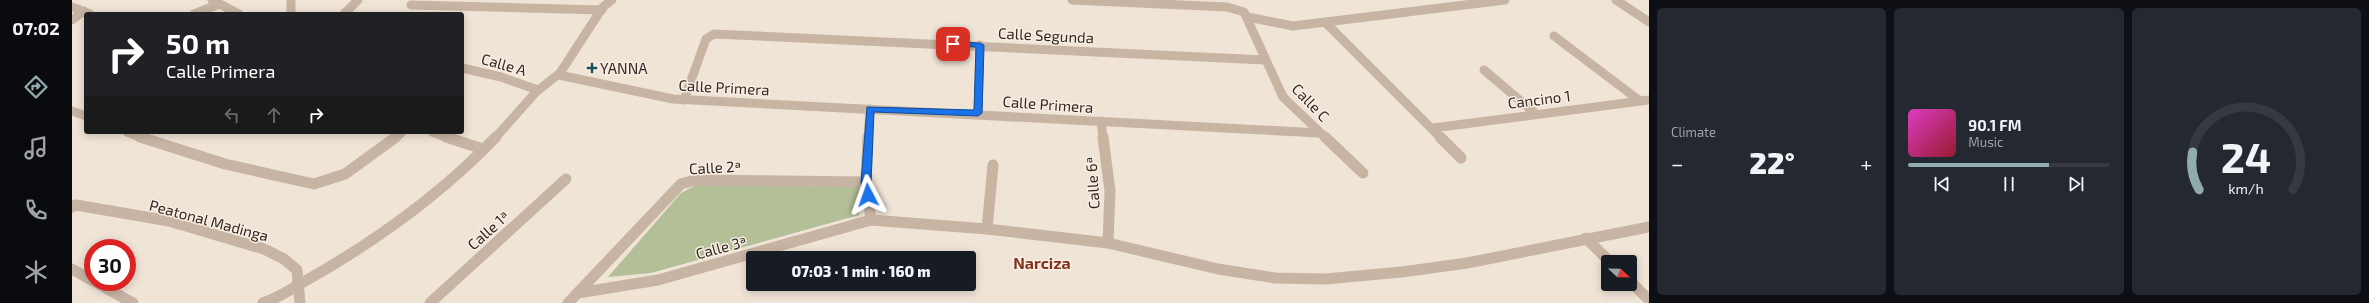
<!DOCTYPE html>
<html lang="en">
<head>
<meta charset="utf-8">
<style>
	:root { --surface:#171b24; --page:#242831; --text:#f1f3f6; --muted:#9ea1a6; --line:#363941; --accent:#91aaad }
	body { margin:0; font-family:"Exo 2",sans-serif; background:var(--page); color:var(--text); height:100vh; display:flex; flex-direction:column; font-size:15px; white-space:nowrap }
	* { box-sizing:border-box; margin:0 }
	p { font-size:13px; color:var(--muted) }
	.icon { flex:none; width:22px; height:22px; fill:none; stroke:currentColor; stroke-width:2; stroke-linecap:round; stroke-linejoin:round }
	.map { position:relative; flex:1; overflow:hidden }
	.panel { display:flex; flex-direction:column; gap:8px; padding:8px; background:#0d0f14; width:720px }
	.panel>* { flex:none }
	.top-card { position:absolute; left:12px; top:12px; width:380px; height:122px; border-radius:4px; box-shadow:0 2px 10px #0003; background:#202124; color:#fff; overflow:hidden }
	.needle { width:26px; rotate:112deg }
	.buttons { position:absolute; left:1529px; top:255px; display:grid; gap:8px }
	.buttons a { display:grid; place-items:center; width:36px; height:36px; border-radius:4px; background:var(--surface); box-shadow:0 2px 10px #0003; font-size:20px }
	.speed { position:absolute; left:12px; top:239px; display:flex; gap:8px; font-size:20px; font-weight:700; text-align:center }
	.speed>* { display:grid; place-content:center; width:52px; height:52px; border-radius:50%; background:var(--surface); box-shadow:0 2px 10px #0003; line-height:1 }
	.speed .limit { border:6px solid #d22; background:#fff; color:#111 }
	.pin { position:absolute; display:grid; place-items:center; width:34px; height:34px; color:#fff; margin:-17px; border-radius:8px; box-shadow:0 2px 6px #0006 }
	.me { position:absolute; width:44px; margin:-22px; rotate:356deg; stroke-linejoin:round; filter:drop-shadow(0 0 3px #0008) }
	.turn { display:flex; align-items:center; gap:14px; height:84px; padding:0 16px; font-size:18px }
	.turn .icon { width:52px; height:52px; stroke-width:2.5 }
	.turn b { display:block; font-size:28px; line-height:34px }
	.lanes { display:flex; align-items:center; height:38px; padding:0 16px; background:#0003; justify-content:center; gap:20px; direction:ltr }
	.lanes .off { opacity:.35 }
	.big { font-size:30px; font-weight:800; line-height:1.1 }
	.panel .widget { flex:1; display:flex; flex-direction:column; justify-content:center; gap:6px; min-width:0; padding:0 14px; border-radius:6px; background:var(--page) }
	.panel .dial { align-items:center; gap:0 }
	.dial svg { height:104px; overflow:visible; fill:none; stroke:var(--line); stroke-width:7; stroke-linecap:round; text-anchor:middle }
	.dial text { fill:var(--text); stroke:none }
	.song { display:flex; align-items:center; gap:12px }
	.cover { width:48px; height:48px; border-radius:6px; background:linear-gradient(135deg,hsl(310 70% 55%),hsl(350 70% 35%)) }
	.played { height:4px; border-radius:2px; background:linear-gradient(90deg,var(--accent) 70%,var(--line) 70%) }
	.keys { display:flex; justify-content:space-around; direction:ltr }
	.heat { display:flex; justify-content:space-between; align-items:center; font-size:22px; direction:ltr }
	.panel .tiles { flex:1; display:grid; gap:8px; grid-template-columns:repeat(3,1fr) }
	.trip { position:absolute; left:674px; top:251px; width:230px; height:40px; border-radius:4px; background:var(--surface); box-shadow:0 2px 10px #0003; font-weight:800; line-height:40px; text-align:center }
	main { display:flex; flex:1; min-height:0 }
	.tabs { display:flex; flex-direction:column; width:72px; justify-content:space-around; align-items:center; background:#090b0e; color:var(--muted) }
	.tabs .icon { width:28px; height:28px }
	.tabs .current { color:var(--accent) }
	.tabs b { font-size:18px; color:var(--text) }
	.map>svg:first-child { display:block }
	.green { fill:#b2bf97 }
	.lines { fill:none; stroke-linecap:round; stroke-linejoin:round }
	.minor-far1 { stroke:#c8b4a3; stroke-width:9 }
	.minor { stroke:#c8b4a3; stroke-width:11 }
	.route { fill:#1a73e8; stroke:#114b97 }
	.poi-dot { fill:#1c5154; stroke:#f8eee3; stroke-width:1.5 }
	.labels { text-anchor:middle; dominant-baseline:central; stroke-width:3; stroke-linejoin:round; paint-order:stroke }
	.street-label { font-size:15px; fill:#332925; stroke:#f8eee3 }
	.poi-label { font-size:15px; fill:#332925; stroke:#f8eee3; text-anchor:start }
	.neighbourhood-label { font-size:16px; font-weight:bold; fill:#81351f; stroke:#f8eee3 }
</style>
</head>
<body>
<main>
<nav class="tabs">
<b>07:02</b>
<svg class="icon current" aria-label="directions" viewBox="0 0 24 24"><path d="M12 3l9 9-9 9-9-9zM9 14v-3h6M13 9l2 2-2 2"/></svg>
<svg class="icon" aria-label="music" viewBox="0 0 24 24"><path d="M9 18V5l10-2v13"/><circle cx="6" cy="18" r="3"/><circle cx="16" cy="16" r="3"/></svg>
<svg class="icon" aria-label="phone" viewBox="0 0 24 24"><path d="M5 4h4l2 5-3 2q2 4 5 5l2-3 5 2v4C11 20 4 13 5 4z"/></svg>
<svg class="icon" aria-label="climate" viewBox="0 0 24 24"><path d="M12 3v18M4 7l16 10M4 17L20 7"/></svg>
</nav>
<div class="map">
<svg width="1577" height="303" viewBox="0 0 1577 303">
	<rect width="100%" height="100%" fill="#f0e4d7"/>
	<path class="green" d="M 624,185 L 788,187 L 787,215 L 579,273 L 536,277 L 609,193 Z"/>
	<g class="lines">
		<g class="minor-far1">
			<path d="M 140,0 L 167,14"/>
			<path d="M 219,0 L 219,14"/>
			<path d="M 1000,0 L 1155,7 L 1172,12 L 1211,97 L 1254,138"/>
			<path d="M 1544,0 L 1577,22"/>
			<path d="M 339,5 L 530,10"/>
			<path d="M 0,7 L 18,14"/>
			<path d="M 122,14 L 147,4"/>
			<path d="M 272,14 L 286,0"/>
			<path d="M 1176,17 L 1221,26 L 1433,0"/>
			<path d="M 0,20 L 12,11"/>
			<path d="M 1253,22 L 1369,138"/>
			<path d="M 1482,36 L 1568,101"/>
			<path d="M 390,68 L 429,77 L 466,90"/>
			<path d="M 1412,70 L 1464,114"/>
			<path d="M 487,75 L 601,99 L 1248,133"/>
			<path d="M 612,100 L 634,39 L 642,34 L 1193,60"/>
			<path d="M 0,111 L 14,116"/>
			<path d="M 906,113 L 908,45"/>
			<path d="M 1029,121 L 1031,138"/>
			<path d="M 1361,128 L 1577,100"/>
			<path d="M 55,132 L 70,138"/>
			<path d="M 360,132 L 377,138"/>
			<path d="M 323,138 L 330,132"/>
			<path d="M 423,138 L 464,92 L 488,73 L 531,7 L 540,0"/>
			<path d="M 796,138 L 798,109"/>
		</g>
		<g class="minor">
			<path d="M 68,137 L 153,164 L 242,184 L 273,174 L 324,137"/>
			<path d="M 374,137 L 411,149"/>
			<path d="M 796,137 L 794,182 L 799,220"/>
			<path d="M 1031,137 L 1038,191 L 1036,243"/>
			<path d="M 1253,137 L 1291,173"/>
			<path d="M 1368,137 L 1389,158"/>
			<path d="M 0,207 L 4,205 L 97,221 L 192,249 L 212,259 L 225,270 L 228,303"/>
			<path d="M 915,229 L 921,165"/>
			<path d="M 1514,238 L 1538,262"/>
			<path d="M 0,269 L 21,281"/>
			<path d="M 1558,281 L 1577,300"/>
			<path d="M 23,282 L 61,303"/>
			<path d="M 506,293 L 586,280 L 799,220 L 915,229 L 1036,243 L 1146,269 L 1203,278 L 1253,279 L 1330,272 L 1395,263 L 1577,227"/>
			<path d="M 191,303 C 209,297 225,285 242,276 C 308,238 371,192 424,137"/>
			<path d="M 358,303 L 494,179"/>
			<path d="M 496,303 L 609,184 L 623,180 L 794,182"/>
		</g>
	</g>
	<path class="route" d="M 878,42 L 908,43 L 912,45 L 910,113 L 906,116 L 802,112 L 799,182 L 800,195 L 796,198 L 792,197 L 789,182 L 795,107 L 902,110 L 904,47 L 881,46 L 877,44 Z"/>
	<path class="poi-dot" d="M518 62h4v4h4v4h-4v4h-4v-4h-4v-4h4z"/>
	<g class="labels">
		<g class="street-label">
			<text transform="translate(974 35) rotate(3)">Calle Segunda</text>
			<text transform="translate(432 64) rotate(16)">Calle A</text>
			<text transform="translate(652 87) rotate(3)">Calle Primera</text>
			<text transform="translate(1467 99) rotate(-7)">Cancino 1</text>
			<text transform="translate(1239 102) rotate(46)">Calle C</text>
			<text transform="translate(976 104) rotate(4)">Calle Primera</text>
			<text transform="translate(643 167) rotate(-3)">Calle 2ª</text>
			<text transform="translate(1020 183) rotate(-94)">Calle 6ª</text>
			<text transform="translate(137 220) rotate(15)">Peatonal Madinga</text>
			<text transform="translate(416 230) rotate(-42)">Calle 1ª</text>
			<text transform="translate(649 247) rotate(-15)">Calle 3ª</text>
		</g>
		<g class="poi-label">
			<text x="528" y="68">YANNA</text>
		</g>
		<g class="neighbourhood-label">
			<text x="970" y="262">Narciza</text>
		</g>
	</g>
</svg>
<div class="buttons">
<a><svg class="needle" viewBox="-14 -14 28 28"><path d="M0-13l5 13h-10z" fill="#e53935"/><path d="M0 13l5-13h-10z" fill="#9ea1a6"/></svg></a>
</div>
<div class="speed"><div class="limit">30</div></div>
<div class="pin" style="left:881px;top:44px;background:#d93025"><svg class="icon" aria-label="arrive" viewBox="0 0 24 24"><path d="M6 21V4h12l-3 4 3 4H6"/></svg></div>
<svg class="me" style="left:796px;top:195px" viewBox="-20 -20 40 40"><path d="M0-17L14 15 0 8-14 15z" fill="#1a73e8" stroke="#fff" stroke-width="4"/></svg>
<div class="trip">07:03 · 1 min · 160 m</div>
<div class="top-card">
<div class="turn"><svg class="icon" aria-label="right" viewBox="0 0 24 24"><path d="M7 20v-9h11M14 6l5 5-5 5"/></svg><div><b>50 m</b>Calle Primera</div></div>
<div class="lanes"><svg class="icon off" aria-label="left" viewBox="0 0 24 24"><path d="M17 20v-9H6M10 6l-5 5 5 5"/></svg><svg class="icon off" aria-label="ahead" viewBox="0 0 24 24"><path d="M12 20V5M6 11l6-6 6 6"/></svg><svg class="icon" aria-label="right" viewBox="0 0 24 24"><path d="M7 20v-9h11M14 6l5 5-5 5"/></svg></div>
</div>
</div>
<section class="panel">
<div class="tiles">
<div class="widget"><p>Climate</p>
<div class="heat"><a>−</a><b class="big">22°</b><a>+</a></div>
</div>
<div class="widget">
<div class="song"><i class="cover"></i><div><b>90.1 FM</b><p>Music</p></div></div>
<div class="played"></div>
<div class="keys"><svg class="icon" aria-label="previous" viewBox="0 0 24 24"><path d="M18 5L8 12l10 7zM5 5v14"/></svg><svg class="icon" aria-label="pause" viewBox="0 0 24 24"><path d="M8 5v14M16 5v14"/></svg><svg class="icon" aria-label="next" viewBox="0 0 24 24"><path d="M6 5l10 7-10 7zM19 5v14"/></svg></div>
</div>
<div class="widget dial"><svg viewBox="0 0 100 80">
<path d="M14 69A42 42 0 1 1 86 69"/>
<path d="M14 69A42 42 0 0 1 9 40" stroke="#91aaad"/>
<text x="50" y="56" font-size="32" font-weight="700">24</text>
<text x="50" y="72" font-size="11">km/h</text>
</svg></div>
</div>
</section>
</main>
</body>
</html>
